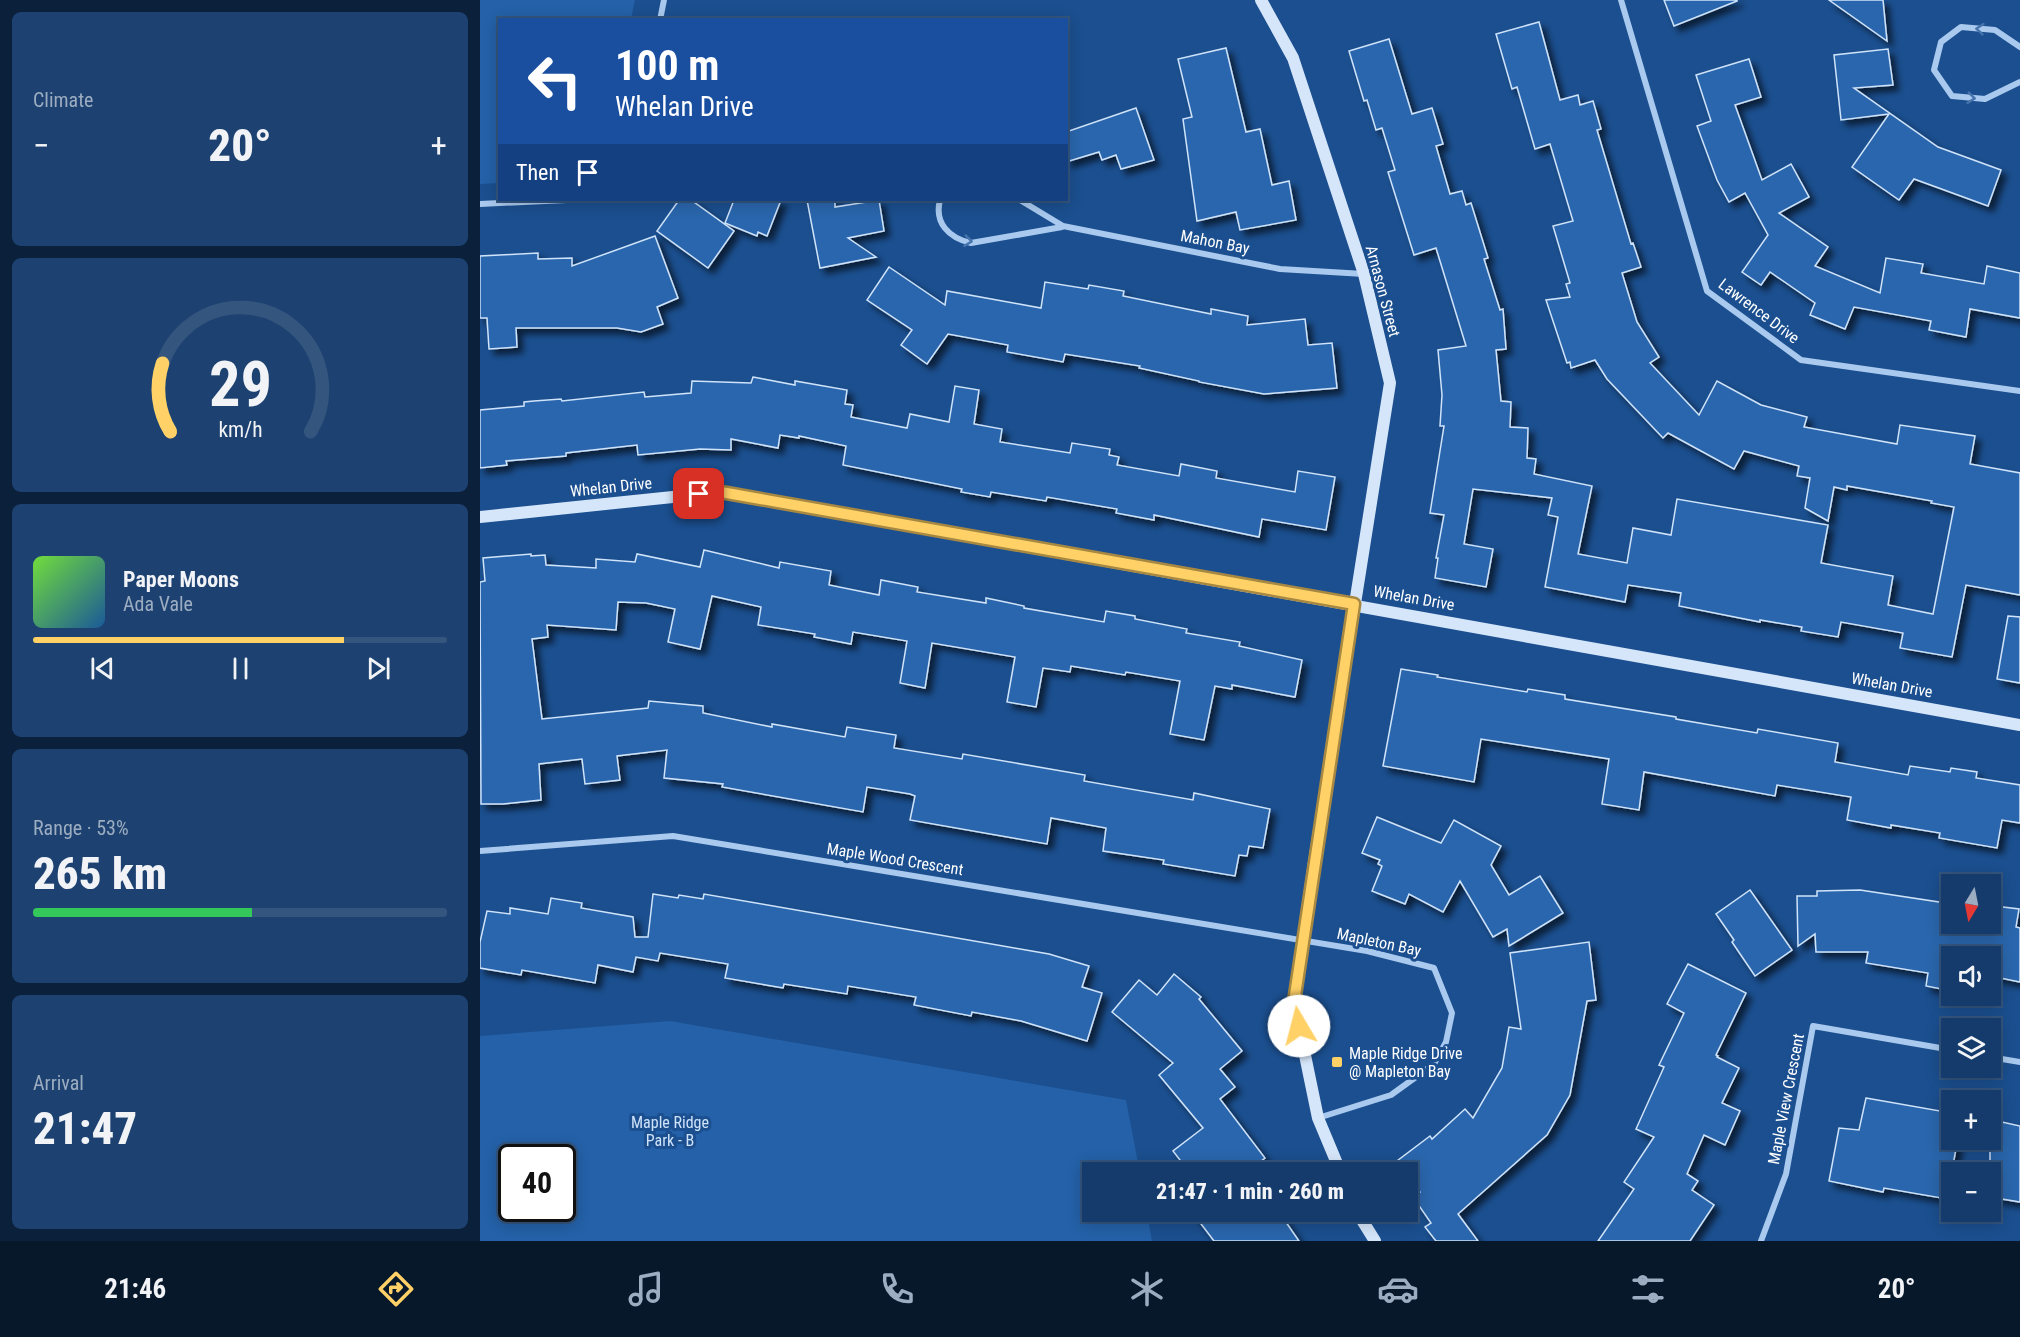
<!DOCTYPE html>
<html lang="en">
<head>
<meta charset="utf-8">
<style>
	:root { --surface:#143b6b; --page:#1d4271; --text:#f1f3f6; --muted:#9dadc1; --line:#33557e; --accent:#ffd166 }
	body { margin:0; font-family:"Roboto Condensed",sans-serif; background:var(--page); color:var(--text); height:100vh; display:flex; flex-direction:column; font-size:22px; white-space:nowrap }
	* { box-sizing:border-box; margin:0 }
	p { font-size:20px; color:var(--muted) }
	.icon { flex:none; width:33px; height:33px; fill:none; stroke:currentColor; stroke-width:2; stroke-linecap:round; stroke-linejoin:round }
	.map { position:relative; flex:1; overflow:hidden }
	.side { display:flex; flex-direction:column; gap:12px; padding:12px; background:#0b203b; width:480px }
	.side>* { flex:none }
	.top-card { position:absolute; left:18px; top:18px; width:570px; height:183px; border-radius:0px; box-shadow:0 3px 15px #0003,0 0 0 2px var(--line); background:#1a4fa0; color:#fff; overflow:hidden }
	.needle { width:39px; rotate:190deg }
	.controls { position:absolute; left:1461px; top:874px; display:grid; gap:12px }
	.controls a { display:grid; place-items:center; width:60px; height:60px; border-radius:0px; background:var(--surface); box-shadow:0 3px 15px #0003,0 0 0 2px var(--line); font-size:30px }
	.speed { position:absolute; left:18px; top:1144px; display:flex; gap:12px; font-size:30px; font-weight:700; text-align:center }
	.speed>* { display:grid; place-content:center; width:78px; height:78px; border-radius:50%; background:var(--surface); box-shadow:0 3px 15px #0003,0 0 0 2px var(--line); line-height:1 }
	.speed .limit { border:3px solid #111; border-radius:9px; background:#fff; color:#111 }
	.pin { position:absolute; display:grid; place-items:center; width:51px; height:51px; color:#fff; margin:-26px; border-radius:12px; box-shadow:0 3px 9px #0006 }
	.me { position:absolute; width:66px; margin:-33px; rotate:352deg; stroke-linejoin:round; filter:drop-shadow(0 0 4px #0008) }
	.turn { display:flex; align-items:center; gap:21px; height:126px; padding:0 18px; font-size:27px }
	.turn .icon { width:78px; height:78px; stroke-width:2.5 }
	.turn b { display:block; font-size:42px; line-height:51px }
	.then { display:flex; align-items:center; height:57px; padding:0 18px; background:#0003; gap:12px; font-size:22px }
	.big { font-size:45px; font-weight:800; line-height:1.1 }
	.side .card { flex:1; display:flex; flex-direction:column; justify-content:center; gap:9px; min-width:0; padding:0 21px; border-radius:9px; background:var(--page) }
	.side .dial { align-items:center; gap:0 }
	.dial svg { height:156px; overflow:visible; fill:none; stroke:var(--line); stroke-width:7; stroke-linecap:round; text-anchor:middle }
	.dial text { fill:var(--text); stroke:none }
	.song { display:flex; align-items:center; gap:18px }
	.cover { width:72px; height:72px; border-radius:9px; background:linear-gradient(135deg,hsl(100 70% 55%),hsl(210 70% 35%)) }
	.played { height:6px; border-radius:3px; background:linear-gradient(90deg,var(--accent) 75%,var(--line) 75%) }
	.keys { display:flex; justify-content:space-around; direction:ltr }
	.heat { display:flex; justify-content:space-between; align-items:center; font-size:33px; direction:ltr }
	.charge { height:9px; border-radius:4px; background:linear-gradient(90deg,#34c759 53%,var(--line) 0) }
	.trip { position:absolute; left:602px; top:1162px; width:336px; height:60px; border-radius:0px; background:var(--surface); box-shadow:0 3px 15px #0003,0 0 0 2px var(--line); font-weight:800; line-height:60px; text-align:center }
	.menu { display:flex; height:96px; justify-content:space-around; align-items:center; background:#08182b; color:var(--muted) }
	.menu .icon { width:42px; height:42px }
	.menu .current { color:var(--accent) }
	.menu b { font-size:27px; color:var(--text) }
	main { display:flex; flex:1; min-height:0 }
	.map>svg:first-child { display:block }
	.green { fill:#2461a8; fill-rule:evenodd }
	.building { fill:#2a66ad; stroke:#cfe3fa; stroke-width:1.5; filter:url(#shadow) }
	.lines { fill:none; stroke-linecap:round; stroke-linejoin:round }
	.street { stroke:#a9c9ee; stroke-width:6 }
	.secondary { stroke:#d6e6fa; stroke-width:12 }
	.oneway { stroke:#4674ac }
	.route-casing { stroke:#a68842; stroke-width:15 }
	.route { stroke:#ffd166; stroke-width:10 }
	.poi-dot { fill:#ffd166; stroke:#1b4f8f; stroke-width:2 }
	.labels { text-anchor:middle; dominant-baseline:central; stroke-width:6; stroke-linejoin:round; paint-order:stroke }
	.street-label { font-size:16px; fill:#fff; stroke:#1b4f8f }
	.poi-label { font-size:16px; fill:#fff; stroke:#1b4f8f; text-anchor:start }
	.park-label { font-size:16px; fill:#cfe3fa; stroke:#1b4f8f }
</style>
</head>
<body>
<main>
<section class="side">
<div class="card"><p>Climate</p>
<div class="heat"><a>−</a><b class="big">20°</b><a>+</a></div>
</div>
<div class="card dial"><svg viewBox="0 0 100 80">
<path d="M14 69A42 42 0 1 1 86 69"/>
<path d="M14 69A42 42 0 0 1 10 34" stroke="#ffd166"/>
<text x="50" y="56" font-size="32" font-weight="700">29</text>
<text x="50" y="72" font-size="11">km/h</text>
</svg></div>
<div class="card">
<div class="song"><i class="cover"></i><div><b>Paper Moons</b><p>Ada Vale</p></div></div>
<div class="played"></div>
<div class="keys"><svg class="icon" aria-label="previous" viewBox="0 0 24 24"><path d="M18 5L8 12l10 7zM5 5v14"/></svg><svg class="icon" aria-label="pause" viewBox="0 0 24 24"><path d="M8 5v14M16 5v14"/></svg><svg class="icon" aria-label="next" viewBox="0 0 24 24"><path d="M6 5l10 7-10 7zM19 5v14"/></svg></div>
</div>
<div class="card"><p>Range · 53%</p><b class="big">265 km</b><div class="charge"></div></div>
<div class="card"><p>Arrival</p><b class="big">21:47</b></div>
</section>
<div class="map">
<svg width="1540" height="1241" viewBox="0 0 1540 1241">
	<defs>
		<filter id="shadow"><feDropShadow dx="5.5" dy="5.5" stdDeviation="3" flood-color="#0009"/></filter>
	</defs>
	<rect width="100%" height="100%" fill="#1b4f8f"/>
	<g class="green">
		<path d="M 0,0 L 155,0 L 151,19 L 20,20 L 19,183 L 0,184 Z"/>
		<path d="M 190,1021 L 646,1100 L 660,1173 L 612,1173 L 612,1212 L 667,1212 L 672,1241 L 0,1241 L 0,1036 ZM 32,1158 L 82,1158 L 82,1209 L 32,1209 Z"/>
	</g>
	<g class="building">
		<path d="M 1184,0 L 1257,0 L 1257,1 L 1194,26 Z"/>
		<path d="M 1349,0 L 1403,0 L 1407,41 Z"/>
		<path d="M 1059,22 L 1080,100 L 1098,95 L 1100,105 L 1113,101 L 1121,129 L 1117,130 L 1151,244 L 1153,243 L 1161,267 L 1142,273 L 1157,322 L 1179,357 L 1170,363 L 1219,415 L 1237,381 L 1281,405 L 1327,417 L 1324,427 L 1417,444 L 1420,425 L 1495,436 L 1490,464 L 1540,473 L 1540,595 L 1486,585 L 1472,657 L 1420,648 L 1423,633 L 1361,622 L 1358,637 L 1321,631 L 1322,627 L 1280,620 L 1280,622 L 1199,606 L 1201,593 L 1148,585 L 1145,602 L 1065,587 L 1078,517 L 1068,515 L 1072,498 L 993,489 L 984,544 L 1013,549 L 1006,587 L 955,578 L 958,558 L 956,558 L 964,515 L 950,513 L 964,426 L 960,426 L 962,395 L 958,350 L 986,346 L 956,248 L 934,255 L 908,172 L 915,170 L 902,128 L 896,130 L 887,100 L 884,101 L 869,51 L 909,39 L 932,114 L 952,108 L 963,144 L 956,146 L 970,194 L 982,191 L 986,205 L 991,203 L 1008,258 L 1004,259 L 1020,310 L 1023,309 L 1026,349 L 1016,350 L 1021,401 L 1031,402 L 1030,427 L 1048,428 L 1047,458 L 1056,459 L 1054,474 L 1112,486 L 1098,554 L 1147,563 L 1153,528 L 1191,535 L 1197,499 L 1348,525 L 1341,563 L 1413,576 L 1408,605 L 1453,614 L 1474,507 L 1451,503 L 1452,501 L 1367,486 L 1367,490 L 1354,487 L 1348,521 L 1325,508 L 1330,478 L 1317,476 L 1319,466 L 1264,451 L 1254,469 L 1188,433 L 1183,438 L 1127,379 L 1115,360 L 1091,368 L 1090,362 L 1087,363 L 1066,300 L 1090,297 L 1086,284 L 1090,283 L 1073,226 L 1093,221 L 1070,144 L 1055,149 L 1037,87 L 1032,89 L 1016,34 Z"/>
		<path d="M 746,48 L 766,132 L 780,129 L 792,185 L 809,181 L 816,220 L 760,230 L 756,212 L 717,221 L 703,119 L 712,117 L 698,59 Z"/>
		<path d="M 1408,49 L 1413,85 L 1374,88 L 1458,147 L 1521,170 L 1508,206 L 1434,179 L 1419,200 L 1372,167 L 1409,114 L 1361,120 L 1354,55 Z"/>
		<path d="M 1269,59 L 1281,97 L 1255,105 L 1282,180 L 1311,164 L 1329,197 L 1299,213 L 1348,247 L 1335,266 L 1400,293 L 1406,258 L 1443,264 L 1441,273 L 1504,284 L 1507,266 L 1540,273 L 1540,318 L 1490,309 L 1486,337 L 1449,330 L 1451,321 L 1374,307 L 1365,329 L 1330,315 L 1335,303 L 1290,272 L 1281,285 L 1262,272 L 1288,235 L 1265,193 L 1249,202 L 1237,180 L 1217,126 L 1231,121 L 1216,75 Z"/>
		<path d="M 656,108 L 674,160 L 641,169 L 636,155 L 622,160 L 619,152 L 586,162 L 586,132 Z"/>
		<path d="M 199,200 L 211,200 L 254,231 L 228,268 L 177,231 Z"/>
		<path d="M 254,200 L 301,200 L 287,236 L 278,232 L 277,236 L 245,223 Z"/>
		<path d="M 327,200 L 355,200 L 355,207 L 399,200 L 404,231 L 368,238 L 396,257 L 340,268 Z"/>
		<path d="M 175,236 L 198,298 L 177,307 L 183,324 L 161,332 L 137,328 L 36,328 L 37,347 L 9,349 L 7,318 L 0,318 L 0,256 L 58,253 L 58,259 L 92,258 L 92,266 Z"/>
		<path d="M 409,267 L 465,305 L 467,291 L 561,308 L 565,282 L 608,289 L 609,285 L 644,291 L 643,296 L 731,314 L 731,309 L 768,316 L 767,325 L 825,319 L 828,345 L 852,343 L 857,388 L 784,394 L 719,382 L 719,381 L 659,368 L 660,366 L 585,354 L 583,362 L 527,352 L 528,345 L 468,334 L 447,364 L 421,345 L 432,330 L 387,300 Z"/>
		<path d="M 273,377 L 315,385 L 315,381 L 367,390 L 365,404 L 373,405 L 371,417 L 427,428 L 430,414 L 469,422 L 475,386 L 499,390 L 494,424 L 522,429 L 520,442 L 590,453 L 592,443 L 630,449 L 629,455 L 639,457 L 637,465 L 699,476 L 701,464 L 737,471 L 736,478 L 815,492 L 818,471 L 855,477 L 846,530 L 782,519 L 779,537 L 674,515 L 674,520 L 636,513 L 637,509 L 567,497 L 566,501 L 511,492 L 510,497 L 481,492 L 482,489 L 363,465 L 366,446 L 319,436 L 319,438 L 300,435 L 298,448 L 251,439 L 251,450 L 220,449 L 158,455 L 157,445 L 86,453 L 86,456 L 26,461 L 27,465 L 0,468 L 0,410 L 44,406 L 44,402 L 54,401 L 81,399 L 82,401 L 164,392 L 165,397 L 211,393 L 212,381 L 271,383 Z"/>
		<path d="M 224,550 L 299,568 L 300,562 L 351,571 L 349,585 L 399,595 L 401,580 L 438,587 L 437,592 L 506,603 L 506,598 L 544,606 L 544,608 L 624,622 L 626,611 L 655,616 L 655,619 L 707,629 L 706,633 L 760,642 L 759,646 L 822,660 L 815,697 L 752,685 L 752,689 L 735,686 L 724,740 L 690,734 L 700,681 L 646,672 L 645,675 L 591,666 L 590,672 L 563,668 L 556,707 L 527,702 L 535,657 L 452,643 L 445,688 L 420,683 L 427,641 L 373,632 L 371,644 L 334,637 L 335,634 L 278,625 L 281,607 L 232,596 L 220,649 L 188,642 L 195,609 L 166,603 L 138,602 L 136,630 L 67,625 L 68,637 L 52,639 L 62,719 L 168,708 L 169,701 L 223,706 L 223,713 L 292,727 L 292,724 L 365,737 L 367,727 L 416,735 L 414,748 L 482,759 L 483,754 L 605,775 L 604,781 L 713,800 L 714,793 L 790,809 L 783,848 L 769,846 L 767,856 L 759,855 L 755,876 L 683,864 L 684,860 L 623,851 L 626,828 L 571,818 L 567,844 L 430,820 L 435,796 L 430,794 L 387,787 L 383,812 L 242,787 L 243,784 L 184,778 L 187,750 L 137,756 L 140,780 L 105,784 L 102,759 L 59,764 L 61,800 L 23,804 L 1,804 L 0,582 L 5,581 L 3,558 L 51,554 L 51,556 L 65,555 L 66,565 L 116,568 L 116,559 L 155,562 L 157,554 L 220,567 Z"/>
		<path d="M 1528,616 L 1540,617 L 1540,683 L 1517,679 Z"/>
		<path d="M 921,669 L 958,675 L 957,677 L 1047,692 L 1048,689 L 1085,695 L 1085,699 L 1196,717 L 1196,719 L 1277,733 L 1278,729 L 1358,743 L 1355,762 L 1428,775 L 1430,766 L 1470,772 L 1471,768 L 1497,772 L 1496,778 L 1540,785 L 1540,823 L 1522,820 L 1517,848 L 1459,838 L 1460,833 L 1411,825 L 1411,828 L 1367,820 L 1371,797 L 1297,785 L 1295,796 L 1164,772 L 1159,810 L 1122,804 L 1129,759 L 1001,739 L 994,782 L 903,766 Z"/>
		<path d="M 897,817 L 961,843 L 974,820 L 1021,846 L 1011,865 L 1029,895 L 1060,876 L 1083,913 L 1029,946 L 1027,929 L 1013,937 L 980,881 L 963,912 L 929,894 L 925,904 L 892,891 L 902,866 L 898,864 L 900,860 L 882,853 Z"/>
		<path d="M 1270,890 L 1312,950 L 1275,976 L 1252,942 L 1254,940 L 1236,914 Z"/>
		<path d="M 1380,890 L 1472,904 L 1472,924 L 1510,924 L 1515,906 L 1539,909 L 1536,927 L 1540,928 L 1540,982 L 1510,976 L 1510,957 L 1472,957 L 1472,991 L 1446,986 L 1448,973 L 1386,963 L 1388,952 L 1336,952 L 1335,934 L 1318,946 L 1317,896 L 1337,896 L 1337,891 Z"/>
		<path d="M 173,894 L 198,898 L 199,895 L 223,899 L 224,894 L 569,954 L 609,966 L 602,987 L 622,993 L 607,1041 L 541,1021 L 492,1012 L 491,1016 L 434,1005 L 436,997 L 368,986 L 367,994 L 304,984 L 303,988 L 245,978 L 248,964 L 180,953 L 178,961 L 156,957 L 153,972 L 118,965 L 115,983 L 42,970 L 41,975 L 0,968 L 0,942 L 7,911 L 30,914 L 30,908 L 68,914 L 71,898 L 102,903 L 101,908 L 153,917 L 155,937 L 168,937 Z"/>
		<path d="M 1109,942 L 1116,1000 L 1107,1001 L 1090,1095 L 1067,1135 L 978,1214 L 998,1241 L 956,1241 L 945,1227 L 951,1223 L 933,1197 L 940,1192 L 917,1161 L 950,1136 L 952,1139 L 985,1109 L 993,1118 L 1022,1068 L 1029,1027 L 1041,1029 L 1030,953 Z"/>
		<path d="M 1208,964 L 1266,993 L 1236,1055 L 1238,1056 L 1237,1057 L 1259,1068 L 1242,1103 L 1260,1111 L 1245,1145 L 1224,1135 L 1207,1174 L 1218,1181 L 1212,1190 L 1234,1205 L 1210,1241 L 1118,1241 L 1154,1189 L 1144,1182 L 1174,1137 L 1156,1129 L 1184,1067 L 1179,1065 L 1204,1013 L 1187,1004 Z"/>
		<path d="M 694,974 L 721,997 L 719,999 L 762,1051 L 740,1069 L 755,1087 L 740,1099 L 785,1158 L 765,1173 L 710,1173 L 693,1151 L 723,1128 L 679,1075 L 693,1063 L 632,1012 L 659,980 L 677,995 Z"/>
		<path d="M 1386,1098 L 1466,1112 L 1461,1140 L 1477,1143 L 1467,1199 L 1404,1188 L 1403,1192 L 1349,1181 L 1359,1128 L 1379,1130 Z"/>
		<path d="M 1513,1120 L 1540,1126 L 1540,1202 L 1516,1198 L 1516,1196 L 1510,1195 L 1510,1132 Z"/>
		<path d="M 712,1212 L 799,1212 L 819,1241 L 734,1241 Z"/>
	</g>
	<g class="lines">
		<g class="street">
			<path d="M 1141,0 L 1227,291 L 1321,360 L 1540,391"/>
			<path d="M 180,20 L 184,0"/>
			<path d="M 1540,47 L 1515,30 L 1481,27 L 1461,42 L 1454,70 L 1472,96 L 1505,99 L 1540,82"/>
			<path d="M 460,200 C 454,223 469,238 491,243 L 582,227"/>
			<path d="M 540,200 L 583,226 L 800,269 L 884,274"/>
			<path d="M 0,204 L 87,200"/>
			<path d="M 0,851 L 193,836 L 887,951 L 954,968 L 972,1013 L 966,1042 L 954,1064 L 911,1095 L 838,1118"/>
			<path d="M 1510,1057 L 1540,1062"/>
			<path d="M 1281,1241 L 1306,1174 L 1333,1026 L 1472,1050"/>
		</g>
		<g class="secondary">
			<path d="M 781,0 L 813,58 L 884,274 L 910,383 L 834,862 L 814,1002 L 838,1118 L 861,1173"/>
			<path d="M 0,517 L 241,492 L 1540,725"/>
			<path d="M 877,1212 L 895,1241"/>
		</g>
	</g>
	<defs><path id="oneway-chevron" d="M-2-3.5L2.5 0L-2 3.5" fill="none" stroke-width="1.6" stroke-linecap="round" stroke-linejoin="round" transform="scale(1.5)"/></defs>
	<g class="oneway">
		<use href="#oneway-chevron" transform="translate(1500 29) rotate(-175)"/>
		<use href="#oneway-chevron" transform="translate(1491 98) rotate(6)"/>
		<use href="#oneway-chevron" transform="translate(488 241) rotate(7)"/>
	</g>
	<g class="lines">
		<defs>
			<path id="route" d="M 219,494 L 241,492 L 874,604 L 814,1002 L 819,1026"/>
		</defs>
		<use href="#route" class="route-casing"/>
		<use href="#route" class="route"/>
	</g>
	<rect class="poi-dot" x="851" y="1056" width="12" height="12" rx="3"/>
	<g class="labels">
		<g class="street-label">
			<text transform="translate(735 242) rotate(11)">Mahon Bay</text>
			<text transform="translate(903 291) rotate(75)">Arnason Street</text>
			<text transform="translate(1279 311) rotate(37)">Lawrence Drive</text>
			<text transform="translate(131 487) rotate(-6)">Whelan Drive</text>
			<text transform="translate(934 598) rotate(10)">Whelan Drive</text>
			<text transform="translate(1412 685) rotate(10)">Whelan Drive</text>
			<text transform="translate(415 859) rotate(9)">Maple Wood Crescent</text>
			<text transform="translate(899 942) rotate(12)">Mapleton Bay</text>
			<text transform="translate(1306 1099) rotate(-79)">Maple View Crescent</text>
		</g>
		<g class="poi-label">
			<text x="869" y="1053">Maple Ridge Drive<tspan x="869" dy="18">@ Mapleton Bay</tspan></text>
		</g>
		<g class="park-label">
			<text x="190" y="1122">Maple Ridge<tspan x="190" dy="18">Park - B</tspan></text>
		</g>
	</g>
</svg>
<div class="controls">
<a><svg class="needle" viewBox="-14 -14 28 28"><path d="M0-13l5 13h-10z" fill="#e53935"/><path d="M0 13l5-13h-10z" fill="#9dadc1"/></svg></a>
<a><svg class="icon" aria-label="sound" viewBox="0 0 24 24"><path d="M4 9h4l5-4v14l-5-4H4zM17 9q2 3 0 6"/></svg></a>
<a><svg class="icon" aria-label="layers" viewBox="0 0 24 24"><path d="M12 4l9 5-9 5-9-5zM3 14l9 5 9-5"/></svg></a>
<a>+</a>
<a>−</a>
</div>
<div class="speed"><div class="limit">40</div></div>
<div class="pin" style="left:219px;top:494px;background:#d93025"><svg class="icon" aria-label="arrive" viewBox="0 0 24 24"><path d="M6 21V4h12l-3 4 3 4H6"/></svg></div>
<svg class="me" style="left:819px;top:1026px" viewBox="-20 -20 40 40"><circle r="19" fill="#fff"/><path d="M0-13L10 11 0 6-10 11z" fill="#ffd166"/></svg>
<div class="trip">21:47 · 1 min · 260 m</div>
<div class="top-card">
<div class="turn"><svg class="icon" aria-label="left" viewBox="0 0 24 24"><path d="M17 20v-9H6M10 6l-5 5 5 5"/></svg><div><b>100 m</b>Whelan Drive</div></div>
<div class="then">Then<svg class="icon" aria-label="arrive" viewBox="0 0 24 24"><path d="M6 21V4h12l-3 4 3 4H6"/></svg></div>
</div>
</div>
</main>
<nav class="menu">
<b>21:46</b>
<svg class="icon current" aria-label="directions" viewBox="0 0 24 24"><path d="M12 3l9 9-9 9-9-9zM9 14v-3h6M13 9l2 2-2 2"/></svg>
<svg class="icon" aria-label="music" viewBox="0 0 24 24"><path d="M9 18V5l10-2v13"/><circle cx="6" cy="18" r="3"/><circle cx="16" cy="16" r="3"/></svg>
<svg class="icon" aria-label="phone" viewBox="0 0 24 24"><path d="M5 4h4l2 5-3 2q2 4 5 5l2-3 5 2v4C11 20 4 13 5 4z"/></svg>
<svg class="icon" aria-label="climate" viewBox="0 0 24 24"><path d="M12 3v18M4 7l16 10M4 17L20 7"/></svg>
<svg class="icon" aria-label="car" viewBox="0 0 24 24"><path d="M5 17H2v-5l4-1 3-4h7l3 4 3 1v5h-3M9 17h6M6 11h13"/><circle cx="7" cy="17" r="2"/><circle cx="17" cy="17" r="2"/></svg>
<svg class="icon" aria-label="filters" viewBox="0 0 24 24"><path d="M4 7h16M4 17h16"/><circle cx="9" cy="7" r="2"/><circle cx="15" cy="17" r="2"/></svg>
<b>20°</b>
</nav>
</body>
</html>
